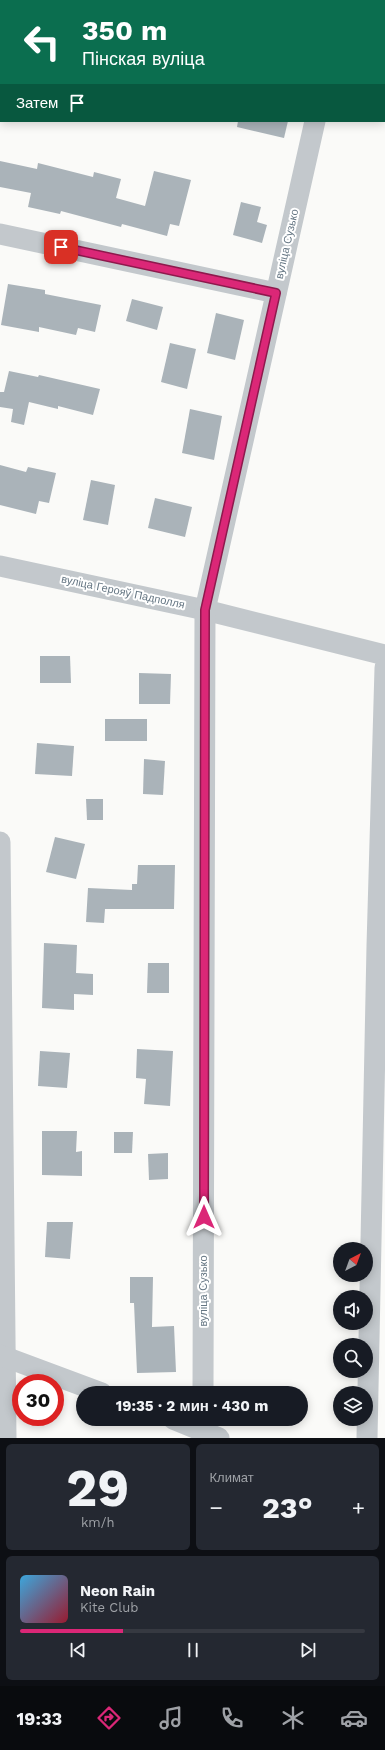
<!DOCTYPE html>
<html lang="ru">
<head>
<meta charset="utf-8">
<style>
	:root { --surface:#171b24; --page:#242831; --text:#f1f3f6; --muted:#9ea1a6; --line:#363941; --accent:#db2777 }
	body { margin:0; font-family:"Work Sans",sans-serif; background:var(--page); color:var(--text); height:100vh; display:flex; flex-direction:column; font-size:15px; white-space:nowrap }
	* { box-sizing:border-box; margin:0 }
	p { font-size:13px; color:var(--muted) }
	.icon { flex:none; width:22px; height:22px; fill:none; stroke:currentColor; stroke-width:2; stroke-linecap:round; stroke-linejoin:round }
	.map { position:relative; height:1438px; overflow:hidden }
	.panel { display:flex; flex-direction:column; gap:6px; padding:6px; background:#0d0f14; flex:1 }
	.panel>* { flex:none }
	.banner { position:absolute; left:0px; top:0px; width:385px; height:122px; box-shadow:0 2px 10px #0003; background:#0b6e4f; color:#fff; overflow:hidden }
	.needle { width:26px; rotate:41deg }
	.fabs { position:absolute; left:333px; top:1242px; display:grid; gap:8px }
	.fabs a { display:grid; place-items:center; width:40px; height:40px; border-radius:50%; background:var(--surface); box-shadow:0 2px 10px #0003; font-size:20px }
	.speed { position:absolute; left:12px; top:1374px; display:flex; gap:8px; font-size:20px; font-weight:700; text-align:center }
	.speed>* { display:grid; place-content:center; width:52px; height:52px; border-radius:50%; background:var(--surface); box-shadow:0 2px 10px #0003; line-height:1 }
	.speed .limit { border:6px solid #d22; background:#fff; color:#111 }
	.pin { position:absolute; display:grid; place-items:center; width:34px; height:34px; color:#fff; margin:-17px; border-radius:8px; box-shadow:0 2px 6px #0006 }
	.me { position:absolute; width:44px; margin:-22px; rotate:0deg; stroke-linejoin:round; filter:drop-shadow(0 0 3px #0008) }
	.turn { display:flex; align-items:center; gap:14px; height:84px; padding:0 16px; font-size:18px }
	.turn .icon { width:52px; height:52px; stroke-width:2.5 }
	.turn b { display:block; font-size:28px; line-height:34px }
	.then { display:flex; align-items:center; height:38px; padding:0 16px; background:#0003; gap:8px; font-size:15px }
	.big { font-size:30px; font-weight:700; line-height:1.1 }
	.panel .card { flex:1; display:flex; flex-direction:column; justify-content:center; gap:6px; min-width:0; padding:0 14px; border-radius:6px; background:var(--page) }
	.panel .dial { align-items:center; gap:0 }
	.dial b { font-size:52px; line-height:1 }
	.song { display:flex; align-items:center; gap:12px }
	.cover { width:48px; height:48px; border-radius:6px; background:linear-gradient(135deg,hsl(200 70% 55%),hsl(350 70% 35%)) }
	.played { height:4px; border-radius:2px; background:linear-gradient(90deg,var(--accent) 30%,var(--line) 30%) }
	.keys { display:flex; justify-content:space-around; direction:ltr }
	.heat { display:flex; justify-content:space-between; align-items:center; font-size:22px; direction:ltr }
	.panel .tiles { flex:1; display:grid; gap:6px; grid-template-columns:1fr 1fr }
	.card:last-child { grid-column:span 2 }
	.trip { position:absolute; left:76px; top:1386px; width:232px; height:40px; border-radius:20px; background:var(--surface); box-shadow:0 2px 10px #0003; font-weight:700; line-height:40px; text-align:center }
	.tab-bar { display:flex; height:64px; justify-content:space-around; align-items:center; background:#090b0e; color:var(--muted) }
	.tab-bar .icon { width:28px; height:28px }
	.tab-bar .current { color:var(--accent) }
	.tab-bar b { font-size:18px; color:var(--text) }
	.map>svg:first-child { display:block }
	.building { fill:#aab3b9 }
	.lines { fill:none; stroke-linecap:round; stroke-linejoin:round }
	.minor { stroke:#c3c8cc; stroke-width:21 }
	.route-casing { stroke:#8e194d; stroke-width:10 }
	.route { stroke:#db2777; stroke-width:7 }
	.labels { text-anchor:middle; dominant-baseline:central; stroke-width:4; stroke-linejoin:round; paint-order:stroke }
	.street-label { font-size:11px; fill:#657683; stroke:#fff }
</style>
</head>
<body>
<div class="map">
<svg width="385" height="1438" viewBox="0 0 385 1438">
	<rect width="100%" height="100%" fill="#fafaf8"/>
	<g class="building">
		<path d="M 238,121 L 288,121 L 284,138 L 237,127 Z"/>
		<path d="M 0,161 L 37,169 L 38,163 L 93,177 L 94,172 L 121,179 L 116,198 L 145,206 L 154,171 L 191,180 L 179,226 L 170,224 L 167,236 L 122,224 L 121,227 L 61,211 L 60,214 L 28,207 L 31,193 L 0,187 Z"/>
		<path d="M 241,202 L 261,207 L 257,222 L 267,225 L 262,243 L 233,235 Z"/>
		<path d="M 8,284 L 45,290 L 45,294 L 101,305 L 95,332 L 78,328 L 76,335 L 39,327 L 39,332 L 1,325 Z"/>
		<path d="M 132,299 L 163,307 L 157,330 L 126,321 Z"/>
		<path d="M 216,313 L 244,320 L 235,360 L 207,353 Z"/>
		<path d="M 170,343 L 196,349 L 187,389 L 161,382 Z"/>
		<path d="M 9,371 L 38,377 L 39,375 L 100,389 L 93,415 L 58,406 L 58,409 L 29,402 L 24,425 L 11,422 L 13,409 L 0,407 L 0,392 L 4,392 Z"/>
		<path d="M 190,409 L 222,416 L 214,460 L 182,453 Z"/>
		<path d="M 0,465 L 26,472 L 28,467 L 56,473 L 49,503 L 39,501 L 36,514 L 0,505 Z"/>
		<path d="M 91,480 L 115,485 L 108,525 L 83,520 Z"/>
		<path d="M 155,498 L 192,507 L 185,537 L 148,528 Z"/>
		<path d="M 40,656 L 70,656 L 71,683 L 40,683 Z"/>
		<path d="M 139,673 L 171,674 L 170,704 L 139,704 Z"/>
		<rect x="105" y="719" width="42" height="22"/>
		<path d="M 37,743 L 74,746 L 72,776 L 35,774 Z"/>
		<path d="M 144,759 L 165,761 L 163,795 L 143,794 Z"/>
		<path d="M 86,799 L 103,799 L 103,820 L 87,820 Z"/>
		<path d="M 55,837 L 85,844 L 76,879 L 46,872 Z"/>
		<path d="M 138,865 L 175,865 L 174,909 L 105,909 L 104,923 L 86,922 L 88,888 L 132,890 L 132,884 L 137,884 Z"/>
		<path d="M 44,943 L 77,945 L 76,973 L 93,974 L 93,995 L 74,994 L 74,1010 L 42,1008 Z"/>
		<path d="M 148,963 L 169,963 L 169,993 L 147,993 Z"/>
		<path d="M 137,1049 L 173,1051 L 170,1106 L 144,1104 L 146,1079 L 136,1078 Z"/>
		<path d="M 40,1051 L 70,1053 L 67,1088 L 38,1086 Z"/>
		<path d="M 42,1131 L 77,1131 L 76,1152 L 82,1151 L 82,1176 L 42,1175 Z"/>
		<path d="M 114,1132 L 133,1132 L 132,1153 L 114,1153 Z"/>
		<path d="M 168,1153 L 168,1179 L 149,1180 L 148,1154 Z"/>
		<path d="M 47,1222 L 73,1222 L 70,1259 L 45,1257 Z"/>
		<path d="M 130,1277 L 153,1277 L 152,1327 L 174,1326 L 176,1372 L 137,1373 L 134,1303 L 130,1303 Z"/>
	</g>
	<g class="lines">
		<g class="minor">
			<path d="M 349,0 L 354,1"/>
			<path d="M 384,7 L 385,7"/>
			<path d="M 0,234 L 276,293"/>
			<path d="M 0,566 L 205,610 L 385,655"/>
			<path d="M 0,842 L 6,1438"/>
			<path d="M 0,1355 L 102,1393"/>
			<path d="M 203,1393 L 205,610 L 315,121"/>
			<path d="M 173,1419 L 219,1438"/>
			<path d="M 367,1438 L 377,946 L 385,668"/>
		</g>
	</g>
	<g class="lines">
		<defs>
			<path id="route" d="M 61,247 L 276,293 L 205,610 L 204,1217"/>
		</defs>
		<use href="#route" class="route-casing"/>
		<use href="#route" class="route"/>
	</g>
	<g class="labels">
		<g class="street-label">
			<text transform="translate(287 244) rotate(-77)">вуліца Сузько</text>
			<text transform="translate(123 592) rotate(12)">вуліца Герояў Падполля</text>
			<text transform="translate(203 1291) rotate(-90)">вуліца Сузько</text>
		</g>
	</g>
</svg>
<div class="fabs">
<a><svg class="needle" viewBox="-14 -14 28 28"><path d="M0-13l5 13h-10z" fill="#e53935"/><path d="M0 13l5-13h-10z" fill="#9ea1a6"/></svg></a>
<a><svg class="icon" aria-label="sound" viewBox="0 0 24 24"><path d="M4 9h4l5-4v14l-5-4H4zM17 9q2 3 0 6"/></svg></a>
<a><svg class="icon" aria-label="search" viewBox="0 0 24 24"><circle cx="10" cy="10" r="6"/><path d="M15 15l6 6"/></svg></a>
<a><svg class="icon" aria-label="layers" viewBox="0 0 24 24"><path d="M12 4l9 5-9 5-9-5zM3 14l9 5 9-5"/></svg></a>
</div>
<div class="speed"><div class="limit">30</div></div>
<div class="pin" style="left:61px;top:247px;background:#d93025"><svg class="icon" aria-label="arrive" viewBox="0 0 24 24"><path d="M6 21V4h12l-3 4 3 4H6"/></svg></div>
<svg class="me" style="left:204px;top:1217px" viewBox="-20 -20 40 40"><path d="M0-17L14 15 0 8-14 15z" fill="#db2777" stroke="#fff" stroke-width="4"/></svg>
<div class="trip">19:35 · 2 мин · 430 m</div>
<div class="banner">
<div class="turn"><svg class="icon" aria-label="left" viewBox="0 0 24 24"><path d="M17 20v-9H6M10 6l-5 5 5 5"/></svg><div><b>350 m</b>Пінская вуліца</div></div>
<div class="then">Затем<svg class="icon" aria-label="arrive" viewBox="0 0 24 24"><path d="M6 21V4h12l-3 4 3 4H6"/></svg></div>
</div>
</div>
<section class="panel">
<div class="tiles">
<div class="card dial"><b>29</b><p>km/h</p></div>
<div class="card"><p>Климат</p>
<div class="heat"><a>−</a><b class="big">23°</b><a>+</a></div>
</div>
<div class="card">
<div class="song"><i class="cover"></i><div><b>Neon Rain</b><p>Kite Club</p></div></div>
<div class="played"></div>
<div class="keys"><svg class="icon" aria-label="previous" viewBox="0 0 24 24"><path d="M18 5L8 12l10 7zM5 5v14"/></svg><svg class="icon" aria-label="pause" viewBox="0 0 24 24"><path d="M8 5v14M16 5v14"/></svg><svg class="icon" aria-label="next" viewBox="0 0 24 24"><path d="M6 5l10 7-10 7zM19 5v14"/></svg></div>
</div>
</div>
</section>
<nav class="tab-bar">
<b>19:33</b>
<svg class="icon current" aria-label="directions" viewBox="0 0 24 24"><path d="M12 3l9 9-9 9-9-9zM9 14v-3h6M13 9l2 2-2 2"/></svg>
<svg class="icon" aria-label="music" viewBox="0 0 24 24"><path d="M9 18V5l10-2v13"/><circle cx="6" cy="18" r="3"/><circle cx="16" cy="16" r="3"/></svg>
<svg class="icon" aria-label="phone" viewBox="0 0 24 24"><path d="M5 4h4l2 5-3 2q2 4 5 5l2-3 5 2v4C11 20 4 13 5 4z"/></svg>
<svg class="icon" aria-label="climate" viewBox="0 0 24 24"><path d="M12 3v18M4 7l16 10M4 17L20 7"/></svg>
<svg class="icon" aria-label="car" viewBox="0 0 24 24"><path d="M5 17H2v-5l4-1 3-4h7l3 4 3 1v5h-3M9 17h6M6 11h13"/><circle cx="7" cy="17" r="2"/><circle cx="17" cy="17" r="2"/></svg>
</nav>
</body>
</html>
